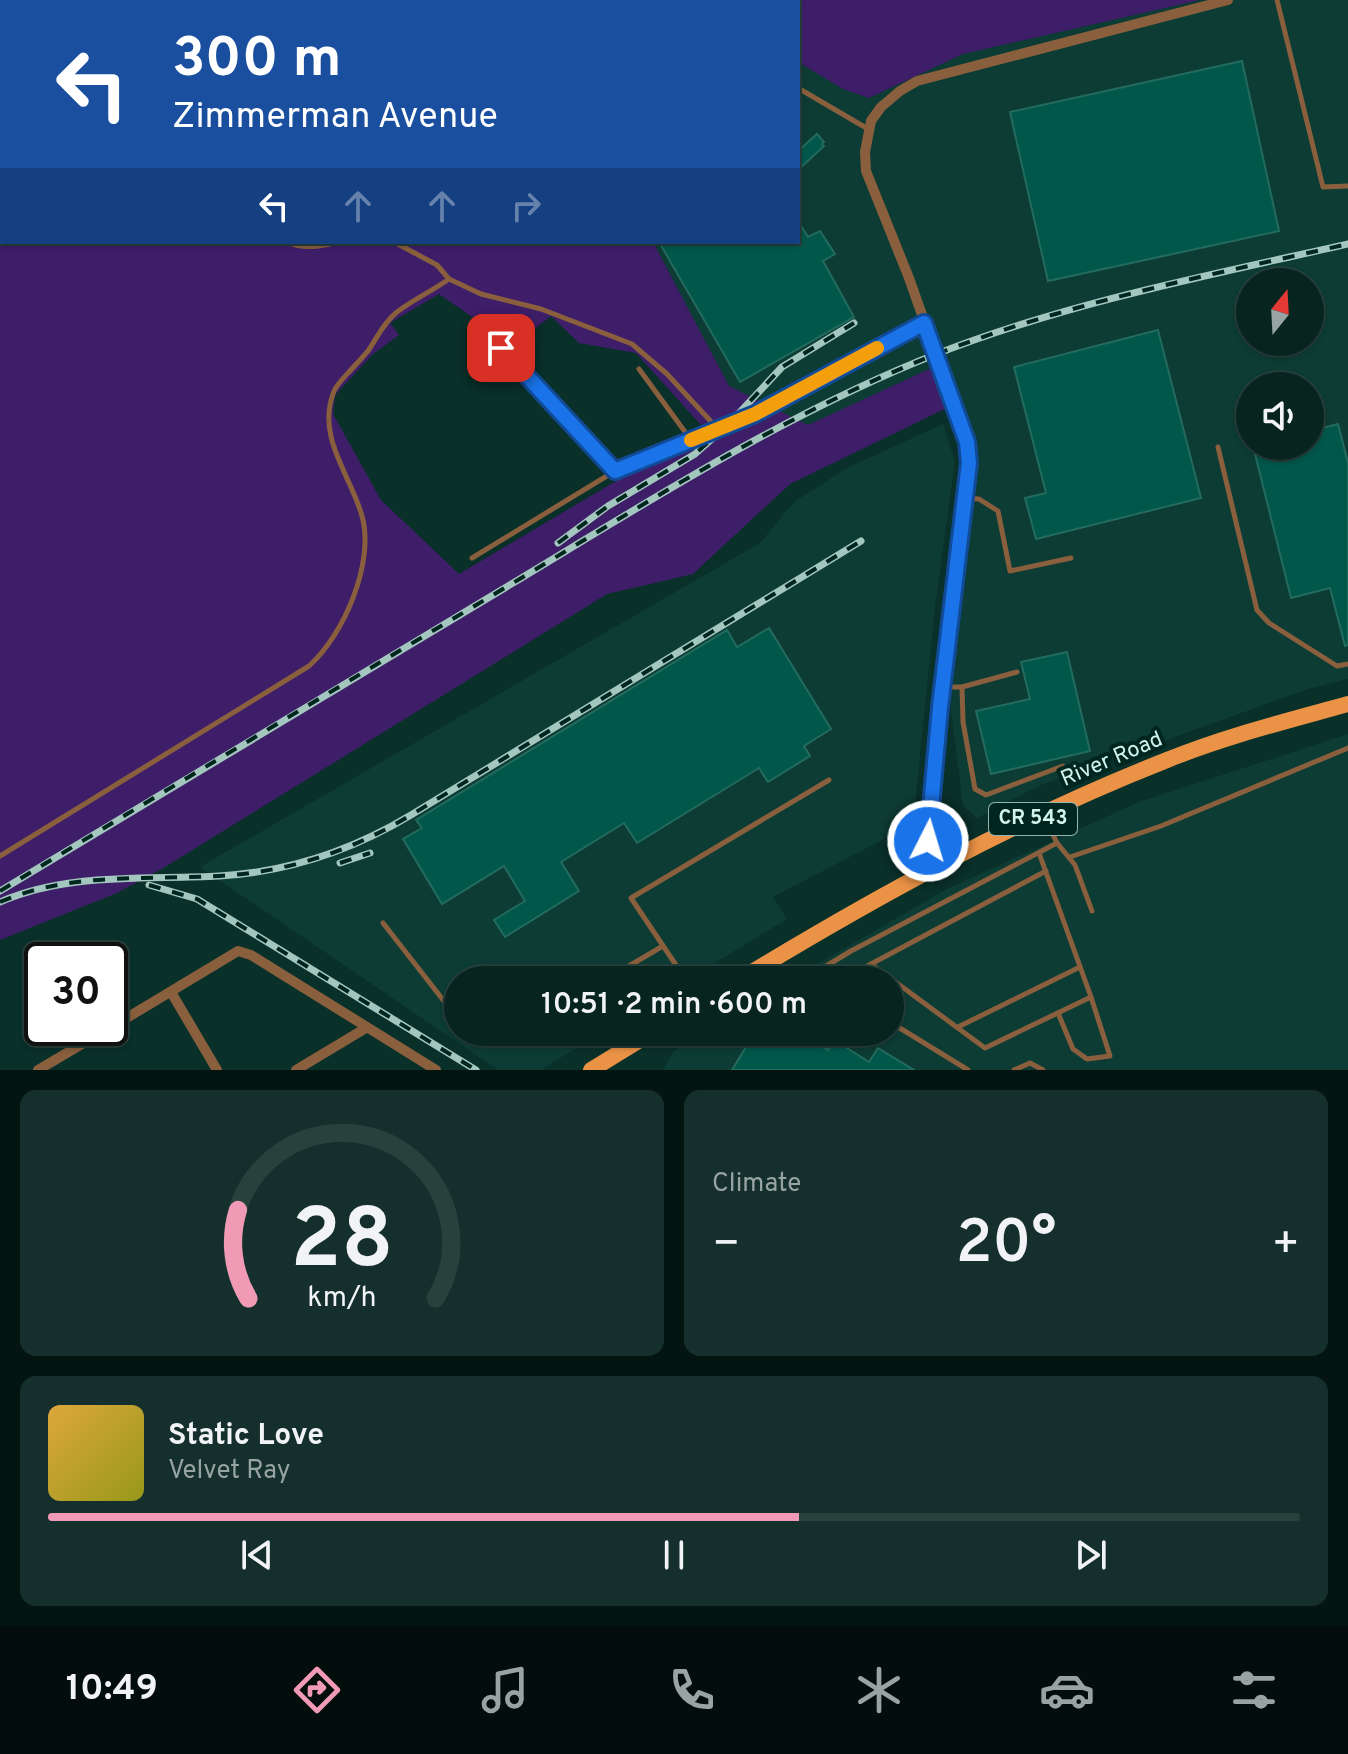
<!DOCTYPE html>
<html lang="en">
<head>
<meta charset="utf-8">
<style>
	:root { --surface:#07241f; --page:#15302c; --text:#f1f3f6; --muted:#98a4a4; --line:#28413d; --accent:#f09ab6 }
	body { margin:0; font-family:Overpass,sans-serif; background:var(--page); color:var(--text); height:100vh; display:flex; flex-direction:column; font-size:30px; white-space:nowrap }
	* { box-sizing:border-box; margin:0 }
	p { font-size:26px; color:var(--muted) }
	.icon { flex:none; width:44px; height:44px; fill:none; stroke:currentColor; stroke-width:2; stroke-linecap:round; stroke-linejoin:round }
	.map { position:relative; height:1070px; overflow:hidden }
	.side { display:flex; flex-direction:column; gap:20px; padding:20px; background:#041411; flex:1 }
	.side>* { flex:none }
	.hud { position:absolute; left:0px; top:0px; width:800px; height:244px; box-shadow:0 2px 6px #0004,0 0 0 2px var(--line); background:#1a4fa0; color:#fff; overflow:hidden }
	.needle { width:52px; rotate:18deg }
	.controls { position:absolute; left:1236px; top:268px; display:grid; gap:16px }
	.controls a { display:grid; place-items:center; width:88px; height:88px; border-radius:50%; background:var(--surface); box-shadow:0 2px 6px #0004,0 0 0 2px var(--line); font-size:40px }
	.speed { position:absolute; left:24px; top:942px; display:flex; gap:16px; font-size:40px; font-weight:700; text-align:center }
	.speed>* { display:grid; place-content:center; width:104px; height:104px; border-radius:50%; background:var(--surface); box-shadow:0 2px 6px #0004,0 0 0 2px var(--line); line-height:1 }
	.speed .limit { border:4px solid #111; border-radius:12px; background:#fff; color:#111 }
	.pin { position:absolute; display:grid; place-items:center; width:68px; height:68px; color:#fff; margin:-34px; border-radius:16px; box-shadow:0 4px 12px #0006 }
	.me { position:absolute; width:88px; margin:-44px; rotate:5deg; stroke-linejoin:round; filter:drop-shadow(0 0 6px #0008) }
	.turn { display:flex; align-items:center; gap:28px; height:168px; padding:0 40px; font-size:36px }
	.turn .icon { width:104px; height:104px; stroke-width:2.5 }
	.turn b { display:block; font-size:56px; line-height:68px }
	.lanes { display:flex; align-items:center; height:76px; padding:0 40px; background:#0003; justify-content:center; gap:40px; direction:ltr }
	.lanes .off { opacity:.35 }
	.big { font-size:60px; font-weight:600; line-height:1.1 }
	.side .widget { flex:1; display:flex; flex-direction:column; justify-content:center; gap:12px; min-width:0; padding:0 28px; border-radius:16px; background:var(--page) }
	.side .dial { align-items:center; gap:0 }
	.dial svg { height:208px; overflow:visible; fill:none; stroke:var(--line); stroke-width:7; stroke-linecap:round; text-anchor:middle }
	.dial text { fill:var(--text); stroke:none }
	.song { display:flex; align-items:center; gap:24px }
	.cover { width:96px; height:96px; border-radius:12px; background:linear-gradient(135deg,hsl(40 70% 55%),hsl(60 70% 35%)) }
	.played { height:8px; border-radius:4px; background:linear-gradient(90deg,var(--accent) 60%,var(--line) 60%) }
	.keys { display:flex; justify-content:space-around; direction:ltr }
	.heat { display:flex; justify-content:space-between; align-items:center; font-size:44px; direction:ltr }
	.side .tiles { flex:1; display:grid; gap:20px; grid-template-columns:1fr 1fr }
	.widget:last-child { grid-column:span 2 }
	.trip { position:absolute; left:444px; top:966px; width:460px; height:80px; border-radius:40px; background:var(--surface); box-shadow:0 2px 6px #0004,0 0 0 2px var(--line); font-weight:600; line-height:80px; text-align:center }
	.dock { display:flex; height:128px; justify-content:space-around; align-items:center; background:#030e0c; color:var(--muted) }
	.dock .icon { width:56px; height:56px }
	.dock .active { color:var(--accent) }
	.dock b { font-size:36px; color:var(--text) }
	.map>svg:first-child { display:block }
	.built { fill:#0d3c34; fill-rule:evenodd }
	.green { fill:#3e1e69; fill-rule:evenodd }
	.building { fill:#02574b; stroke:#236b5e; stroke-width:2 }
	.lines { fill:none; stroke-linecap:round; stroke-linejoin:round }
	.lane { stroke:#895f3d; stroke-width:5 }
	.street { stroke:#895f3d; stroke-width:10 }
	.primary { stroke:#ea9246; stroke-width:16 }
	.rail-casing { stroke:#a3c7be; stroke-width:7 }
	.rail { stroke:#002620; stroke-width:4; stroke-dasharray:12; stroke-linecap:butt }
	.route-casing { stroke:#114b97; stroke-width:20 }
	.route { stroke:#1a73e8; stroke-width:14 }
	.slow { stroke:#f59e0b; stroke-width:14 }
	.labels { text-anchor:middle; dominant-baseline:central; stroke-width:8; stroke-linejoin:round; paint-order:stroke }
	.shield { fill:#002620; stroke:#92b6ae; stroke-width:2 }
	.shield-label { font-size:20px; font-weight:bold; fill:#d1f4eb }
	.street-label { font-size:22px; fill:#d1f4eb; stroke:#002620 }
</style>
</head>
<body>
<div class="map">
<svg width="1348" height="1070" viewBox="0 0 1348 1070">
	<rect width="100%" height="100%" fill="#093029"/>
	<g class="built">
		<path d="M 1200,0 L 1348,0 L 1348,679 L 1308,689 L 1041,785 L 977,818 L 963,805 L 945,663 L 967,442 L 940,364 L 808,426 L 729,386 L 653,242 L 798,242 L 798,62 L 843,89 L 869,98 L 963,54 ZM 1250,282 L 1310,282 L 1310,342 L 1250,342 ZM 1250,386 L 1310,386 L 1310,446 L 1250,446 Z"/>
		<path d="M 943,424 L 955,461 L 935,607 L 913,824 L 773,897 L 787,919 L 687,980 L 458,980 L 458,1032 L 602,1032 L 541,1070 L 498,1070 L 200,867 L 760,543 L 794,502 L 847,468 Z"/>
		<path d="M 1348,734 L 1348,1070 L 663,1070 L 674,1051 L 704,1032 L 890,1032 L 890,980 L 790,980 L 947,889 L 1139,802 Z"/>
	</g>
	<path class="green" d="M 0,0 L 1200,0 L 963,54 L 869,98 L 843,89 L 798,62 L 798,2 L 2,2 L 2,242 L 653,242 L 729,386 L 808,425 L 940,364 L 955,404 L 790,484 L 693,574 L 607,594 L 165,867 L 117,893 L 0,940 ZM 439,294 L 494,332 L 509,349 L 551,316 L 579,343 L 636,353 L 701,425 L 705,435 L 702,442 L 638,468 L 459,574 L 381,500 L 333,414 L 335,395 L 373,354 L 399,335 L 390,323 Z"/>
	<g class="building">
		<path d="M 1242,61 L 1279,231 L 1048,281 L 1010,112 Z"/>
		<path d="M 817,134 L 824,142 L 822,144 L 824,146 L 798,170 L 798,151 Z"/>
		<path d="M 798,221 L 808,237 L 820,231 L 835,254 L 823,261 L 854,317 L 740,382 L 659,242 L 798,242 Z"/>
		<path d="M 1158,330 L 1201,498 L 1036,539 L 1025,498 L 1046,493 L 1014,367 Z"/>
		<path d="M 1338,424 L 1348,463 L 1348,645 L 1345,646 L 1330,588 L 1291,598 L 1253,446 L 1310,446 L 1310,431 Z"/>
		<path d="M 769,628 L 831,729 L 804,746 L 810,756 L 768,782 L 759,768 L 637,843 L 624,823 L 561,862 L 579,891 L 505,937 L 494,920 L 525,901 L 504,866 L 442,904 L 403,839 L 422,828 L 416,820 L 727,630 L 737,647 Z"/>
		<path d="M 1067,652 L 1090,751 L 991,774 L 976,711 L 1030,699 L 1021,662 Z"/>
		<path d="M 755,1032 L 799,1032 L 828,1050 L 834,1040 L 869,1062 L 878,1048 L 914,1070 L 732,1070 Z"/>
	</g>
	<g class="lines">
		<g class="lane">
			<path d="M 287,0 L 287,2"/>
			<path d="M 1277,0 L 1323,187 L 1348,186"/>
			<path d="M 798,88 L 868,129"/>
			<path d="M 287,242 C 304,250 321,246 339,242"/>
			<path d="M 394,242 L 437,265 L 449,279"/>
			<path d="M 501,348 L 615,471"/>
			<path d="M 639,369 L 691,440"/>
			<path d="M 1218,447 L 1257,610 L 1269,623 L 1337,666 L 1348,664"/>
			<path d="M 965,498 L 979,499 L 998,511 L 1010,571 L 1071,558"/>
			<path d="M 472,558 L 615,471 L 704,435"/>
			<path d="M 944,687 L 962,687 L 963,722 L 975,789 L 986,795 L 1063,766"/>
			<path d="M 962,687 L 1017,672"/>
			<path d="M 1057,843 L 1075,865 L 1092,911"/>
			<path d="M 0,856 L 309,666 C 344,635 375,562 362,516 C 351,476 317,438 333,394 C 335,386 342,380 347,374 C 354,367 361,359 368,351 C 377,338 384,322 397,312 C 413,300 432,291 449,279 L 481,294 L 541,309 L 632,344 L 667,374 L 717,428"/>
			<path d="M 1070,857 L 1161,826 L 1348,748"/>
			<path d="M 383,923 L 458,1019"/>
			<path d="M 773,964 L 815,980"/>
			<path d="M 871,964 L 1046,871"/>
			<path d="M 808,977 L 851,951 L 1057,843 L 1045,818"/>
			<path d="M 605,980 L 663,946"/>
			<path d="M 686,980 L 631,898 L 829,780"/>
			<path d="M 843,980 L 871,964 L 985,1048 L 1091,997 L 1039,853"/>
			<path d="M 1058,1013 L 1073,1049 L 1087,1059 L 1110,1056 L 1091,997"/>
			<path d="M 890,1022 L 968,1070"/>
			<path d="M 958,1027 L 1080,967"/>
			<path d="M 480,1032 C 493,1038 504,1039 516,1032"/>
			<path d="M 1014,1070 L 1030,1063 L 1043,1070"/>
		</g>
		<g class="street">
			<path d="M 705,435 L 755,414 L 924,323"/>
			<path d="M 935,866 L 928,841 L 938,726 L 969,463 L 967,442 L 909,278 L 866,171 L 865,152 L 871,121 L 881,107 L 900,91 L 917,81 L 1228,0"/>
			<path d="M 171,992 L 217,1070"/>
			<path d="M 110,1028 L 238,951 L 251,955 L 436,1070"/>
			<path d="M 38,1070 L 109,1028"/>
			<path d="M 296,1070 L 366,1028"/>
		</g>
		<g class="primary">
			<path d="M 739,980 C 877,896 1017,819 1167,760 C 1226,736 1287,721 1348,704"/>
			<path d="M 591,1070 L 653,1032"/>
		</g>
		<defs>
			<g id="rail">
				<path d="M 558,543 L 608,506 L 695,454 L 729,424 L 782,367 L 854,323"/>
				<path d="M 340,863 L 370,853"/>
				<path d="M 149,885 L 197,899 L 476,1070"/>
				<path d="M 0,891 C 171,787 342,685 513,583 C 651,500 788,412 939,353 C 1071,302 1210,275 1348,244"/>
				<path d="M 0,902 C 69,872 146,880 219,876 C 289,872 351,851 411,815 L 861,541"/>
			</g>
		</defs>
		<use href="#rail" class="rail-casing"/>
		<use href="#rail" class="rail"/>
	</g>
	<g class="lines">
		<defs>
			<path id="route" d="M 501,348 L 615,471 L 755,414 L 924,323 L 967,442 L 969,463 L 940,707 L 928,841"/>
		</defs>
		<use href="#route" class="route-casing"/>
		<use href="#route" class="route"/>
		<path class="slow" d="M 691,440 L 755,414 L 877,348"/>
	</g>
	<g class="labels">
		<rect class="shield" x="989" y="803" width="88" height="32" rx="6"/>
		<g class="shield-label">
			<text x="1033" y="819">CR 543</text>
		</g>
		<g class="street-label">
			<text transform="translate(1112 760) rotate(-23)">River Road</text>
		</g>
	</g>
</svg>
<div class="controls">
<a><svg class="needle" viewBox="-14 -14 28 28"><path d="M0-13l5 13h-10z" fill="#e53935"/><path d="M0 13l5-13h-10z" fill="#98a4a4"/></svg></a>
<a><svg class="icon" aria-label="sound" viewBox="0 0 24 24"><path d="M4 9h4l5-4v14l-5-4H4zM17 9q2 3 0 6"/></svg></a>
</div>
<div class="speed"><div class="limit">30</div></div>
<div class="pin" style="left:501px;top:348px;background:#d93025"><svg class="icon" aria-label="arrive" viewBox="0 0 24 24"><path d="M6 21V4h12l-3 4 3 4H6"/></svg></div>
<svg class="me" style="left:928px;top:841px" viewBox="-20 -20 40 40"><circle r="17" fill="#1a73e8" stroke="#fff" stroke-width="3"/><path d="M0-11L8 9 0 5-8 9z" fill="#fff"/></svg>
<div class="trip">10:51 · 2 min · 600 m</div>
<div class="hud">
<div class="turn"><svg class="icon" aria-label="left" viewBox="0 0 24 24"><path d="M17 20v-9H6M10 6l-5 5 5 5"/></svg><div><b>300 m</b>Zimmerman Avenue</div></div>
<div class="lanes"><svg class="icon" aria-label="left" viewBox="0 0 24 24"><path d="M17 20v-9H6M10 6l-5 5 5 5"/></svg><svg class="icon off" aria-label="ahead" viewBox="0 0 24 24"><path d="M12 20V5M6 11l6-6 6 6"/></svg><svg class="icon off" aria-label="ahead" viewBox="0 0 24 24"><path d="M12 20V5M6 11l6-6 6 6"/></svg><svg class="icon off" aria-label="right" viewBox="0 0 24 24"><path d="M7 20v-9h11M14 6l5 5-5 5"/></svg></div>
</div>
</div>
<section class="side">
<div class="tiles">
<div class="widget dial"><svg viewBox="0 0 100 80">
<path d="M14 69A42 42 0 1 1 86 69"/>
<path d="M14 69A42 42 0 0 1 10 35" stroke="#f09ab6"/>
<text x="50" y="56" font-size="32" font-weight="700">28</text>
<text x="50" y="72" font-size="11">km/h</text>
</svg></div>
<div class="widget"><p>Climate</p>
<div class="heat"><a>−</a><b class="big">20°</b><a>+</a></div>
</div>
<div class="widget">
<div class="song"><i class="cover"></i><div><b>Static Love</b><p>Velvet Ray</p></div></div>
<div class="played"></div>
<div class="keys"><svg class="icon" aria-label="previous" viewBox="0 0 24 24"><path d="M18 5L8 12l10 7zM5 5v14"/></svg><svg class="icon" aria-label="pause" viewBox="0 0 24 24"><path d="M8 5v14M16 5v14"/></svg><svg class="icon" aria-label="next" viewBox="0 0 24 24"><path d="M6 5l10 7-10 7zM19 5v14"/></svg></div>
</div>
</div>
</section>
<nav class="dock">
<b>10:49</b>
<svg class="icon active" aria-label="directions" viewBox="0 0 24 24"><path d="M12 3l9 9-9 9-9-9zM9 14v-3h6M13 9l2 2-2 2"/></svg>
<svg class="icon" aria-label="music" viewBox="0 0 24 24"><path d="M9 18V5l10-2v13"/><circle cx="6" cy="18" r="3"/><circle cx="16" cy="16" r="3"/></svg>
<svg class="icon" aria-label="phone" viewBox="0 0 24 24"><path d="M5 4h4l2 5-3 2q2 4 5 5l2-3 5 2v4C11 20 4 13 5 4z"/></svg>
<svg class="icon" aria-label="climate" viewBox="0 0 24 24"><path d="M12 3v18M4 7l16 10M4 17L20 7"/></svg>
<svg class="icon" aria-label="car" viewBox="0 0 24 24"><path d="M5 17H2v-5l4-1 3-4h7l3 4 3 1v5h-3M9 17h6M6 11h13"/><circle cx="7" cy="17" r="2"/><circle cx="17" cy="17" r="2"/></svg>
<svg class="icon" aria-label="filters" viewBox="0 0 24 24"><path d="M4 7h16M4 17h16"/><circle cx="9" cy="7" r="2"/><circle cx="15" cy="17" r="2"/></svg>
</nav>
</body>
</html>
